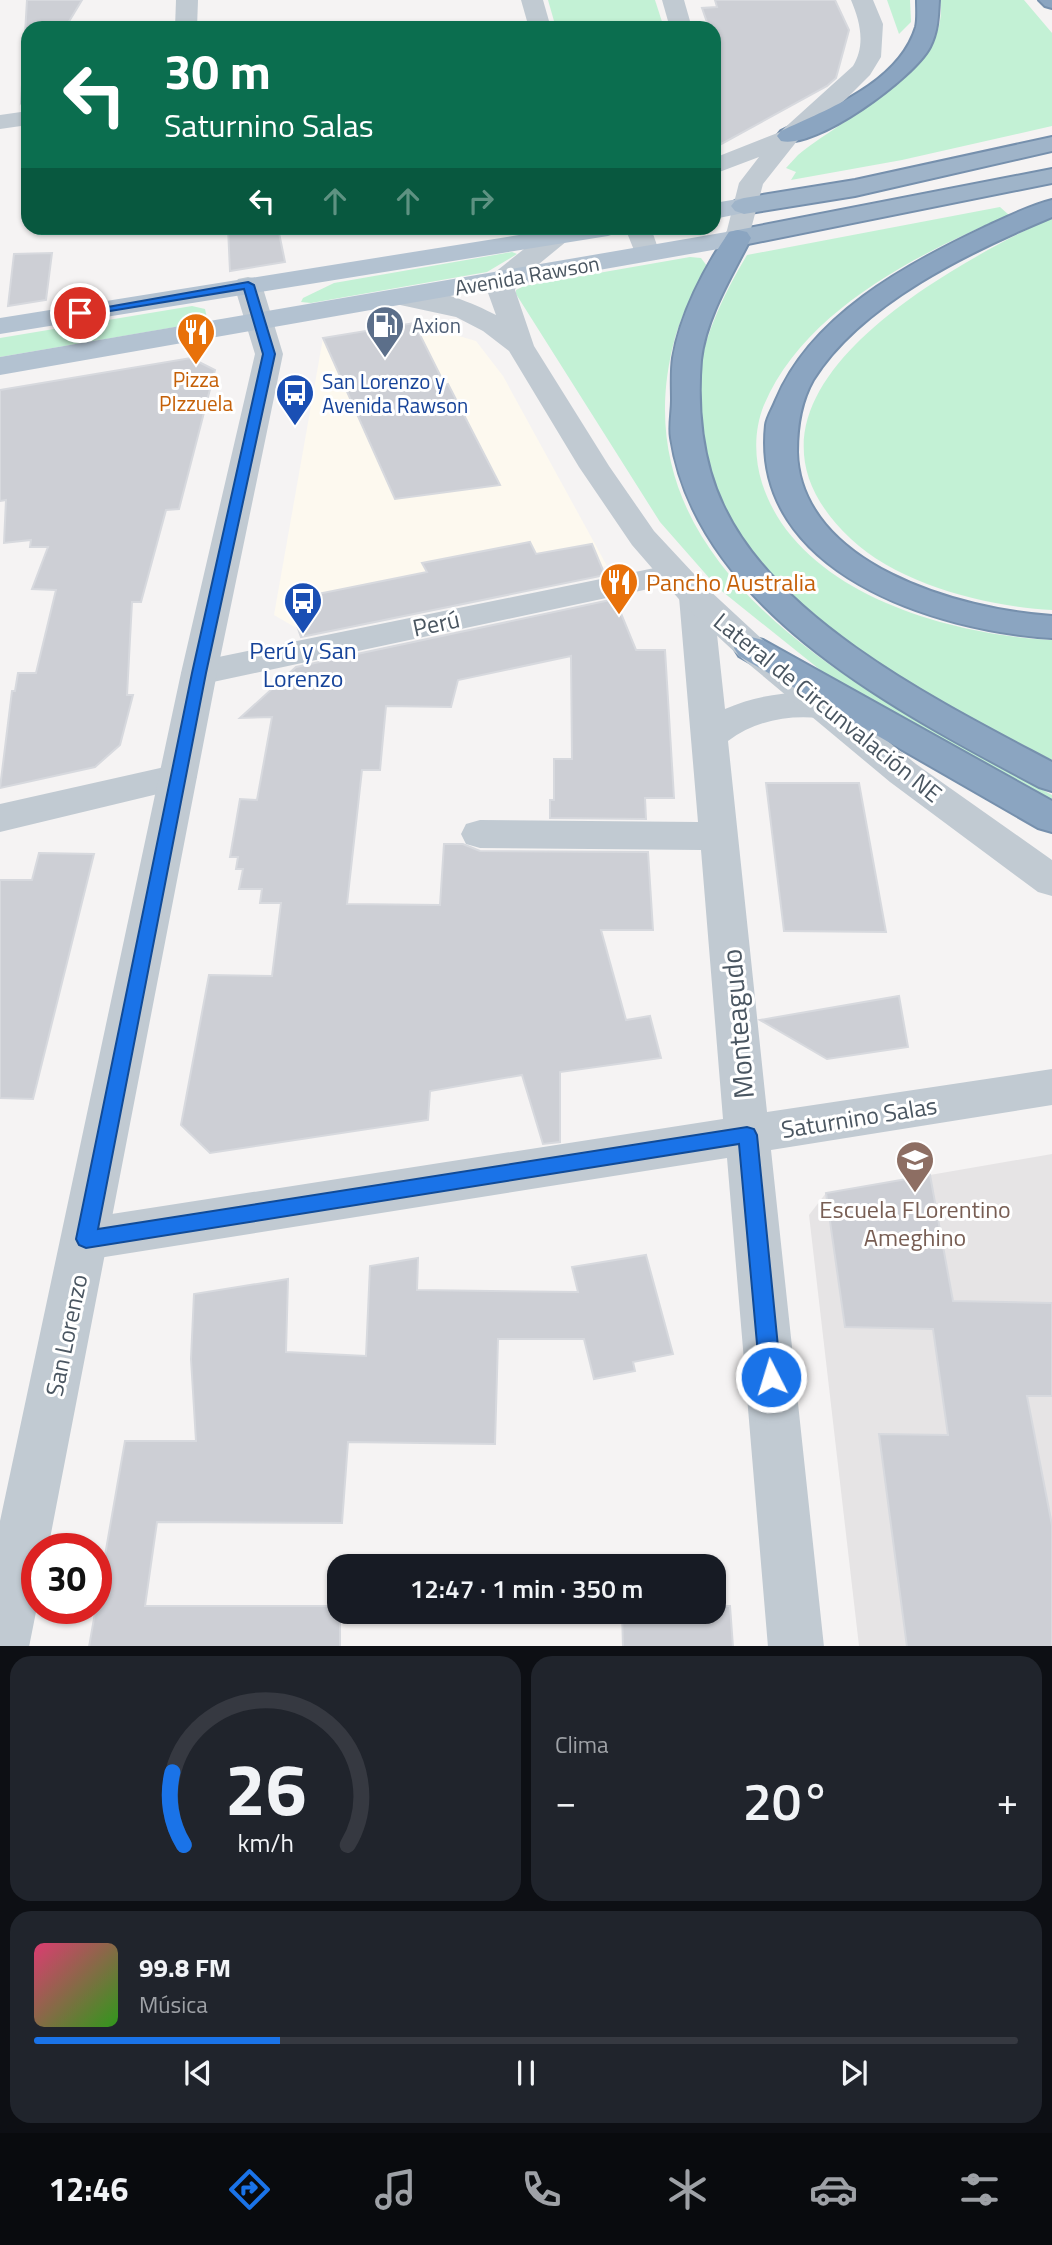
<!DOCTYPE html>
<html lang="es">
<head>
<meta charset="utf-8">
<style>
	:root { --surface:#171b24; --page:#20242c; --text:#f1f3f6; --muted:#9ea1a6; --line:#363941; --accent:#1a73e8 }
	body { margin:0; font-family:"Titillium Web",sans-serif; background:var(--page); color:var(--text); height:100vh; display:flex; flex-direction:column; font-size:26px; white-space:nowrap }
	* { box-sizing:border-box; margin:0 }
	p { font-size:23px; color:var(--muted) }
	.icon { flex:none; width:38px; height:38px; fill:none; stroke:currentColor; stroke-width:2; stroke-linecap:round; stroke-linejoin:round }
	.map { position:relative; height:1646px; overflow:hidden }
	.sheet { display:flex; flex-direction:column; gap:10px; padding:10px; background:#0d0f14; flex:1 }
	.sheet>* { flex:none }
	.banner { position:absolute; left:21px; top:21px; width:700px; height:214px; border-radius:21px; box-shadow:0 2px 5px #0004; background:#0b6e4f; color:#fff; overflow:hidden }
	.speed { position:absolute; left:21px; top:1533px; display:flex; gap:14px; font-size:35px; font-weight:700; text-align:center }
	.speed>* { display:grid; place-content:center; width:91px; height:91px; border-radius:50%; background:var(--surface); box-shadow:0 2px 5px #0004; line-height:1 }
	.speed .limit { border:10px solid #d22; background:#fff; color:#111 }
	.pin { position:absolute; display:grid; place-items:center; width:60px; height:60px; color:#fff; margin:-30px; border:4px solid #fff; border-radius:50%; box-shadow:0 2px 7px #0007 }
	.me { position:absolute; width:77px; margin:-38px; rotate:355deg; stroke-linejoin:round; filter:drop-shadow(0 0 5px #0008) }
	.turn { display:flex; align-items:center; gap:24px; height:147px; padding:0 28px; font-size:32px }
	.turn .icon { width:91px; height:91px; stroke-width:2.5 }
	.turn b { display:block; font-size:49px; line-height:60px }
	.lanes { display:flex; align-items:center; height:66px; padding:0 28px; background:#0003; justify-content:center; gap:35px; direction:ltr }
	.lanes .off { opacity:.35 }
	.big { font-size:52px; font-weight:600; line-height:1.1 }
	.sheet .card { flex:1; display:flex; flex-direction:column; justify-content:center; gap:10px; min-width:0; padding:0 24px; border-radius:21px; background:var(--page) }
	.sheet .dial { align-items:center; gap:0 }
	.dial svg { height:182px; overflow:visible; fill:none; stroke:var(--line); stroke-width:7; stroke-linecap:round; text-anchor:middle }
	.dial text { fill:var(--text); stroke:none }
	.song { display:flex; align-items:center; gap:21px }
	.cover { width:84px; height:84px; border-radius:10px; background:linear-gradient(135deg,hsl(340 70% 55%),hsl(110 70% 35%)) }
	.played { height:7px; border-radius:4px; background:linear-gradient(90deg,var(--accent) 25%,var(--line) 25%) }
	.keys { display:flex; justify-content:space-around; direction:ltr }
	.heat { display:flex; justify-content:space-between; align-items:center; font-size:38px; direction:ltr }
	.sheet .tiles { flex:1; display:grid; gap:10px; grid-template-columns:1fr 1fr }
	.card:last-child { grid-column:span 2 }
	.trip { position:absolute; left:327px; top:1554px; width:399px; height:70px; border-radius:21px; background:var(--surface); box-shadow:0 2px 5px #0004; font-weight:600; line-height:70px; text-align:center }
	.tab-bar { display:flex; height:112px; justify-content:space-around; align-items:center; background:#090b0e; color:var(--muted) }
	.tab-bar .icon { width:49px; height:49px }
	.tab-bar .on { color:var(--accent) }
	.tab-bar b { font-size:32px; color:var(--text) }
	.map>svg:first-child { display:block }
	.commercial { fill:#fdf9ef }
	.education { fill:#e6e4e5 }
	.green { fill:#c3f1d5 }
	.building { fill:#cdcfd5; stroke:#d7d9de; stroke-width:2 }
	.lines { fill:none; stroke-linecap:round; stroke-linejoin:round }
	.trunk-casing { stroke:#7690ad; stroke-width:4 }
	.motorway-casing { stroke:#7690ad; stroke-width:4 }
	.minor { fill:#c1cad2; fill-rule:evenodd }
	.tertiary { fill:#c1cad2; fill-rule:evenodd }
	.primary { fill:#b3c2d1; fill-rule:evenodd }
	.trunk { fill:#9fb4c9; fill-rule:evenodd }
	.motorway { fill:#8ba5c1; fill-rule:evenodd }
	.route { fill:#1a73e8; stroke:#114b97; stroke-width:2 }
	.labels { text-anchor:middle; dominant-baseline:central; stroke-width:6; stroke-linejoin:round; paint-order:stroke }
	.far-street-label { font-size:21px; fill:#4a5661; stroke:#fff }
	.far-service-label { font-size:21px; fill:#4e5e75; stroke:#fff; text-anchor:start }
	.far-food-label { font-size:21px; fill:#c56008; stroke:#fff }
	.far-transit-label { font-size:21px; fill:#164399; stroke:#fff; text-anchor:start }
	.food-label { font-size:24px; fill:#c56008; stroke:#fff; text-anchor:start }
	.street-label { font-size:24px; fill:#4a5661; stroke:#fff }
	.transit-label { font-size:24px; fill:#164399; stroke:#fff }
	.education-label { font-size:24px; fill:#785e54; stroke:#fff }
	.near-street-label { font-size:28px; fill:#4a5661; stroke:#fff }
</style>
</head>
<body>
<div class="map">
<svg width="1052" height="1647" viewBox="0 0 1052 1647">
	<rect width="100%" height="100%" fill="#f5f3f3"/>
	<path class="commercial" d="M 414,323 L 476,341 L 503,376 L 607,566 L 298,629 L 274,615 L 323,338 Z"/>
	<path class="education" d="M 1052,1154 L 1052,1646 L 859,1646 L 809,1215 L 826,1193 Z"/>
	<g class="green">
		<path d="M 548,0 L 655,0 L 664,28 L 556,28 Z"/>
		<path d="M 887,0 L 910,0 L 911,22 L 899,34 Z"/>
		<path d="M 940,0 L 1024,0 L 1052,33 L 1052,126 L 902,160 L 791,180 L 796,172 L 786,168 L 798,155 C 843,117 952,70 940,0 Z"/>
		<path d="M 1000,207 L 1009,215 C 919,253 804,310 764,405 C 754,429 754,458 762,483 C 797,593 949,635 1052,640 L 1052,760 C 994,730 935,700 879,665 C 817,627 728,546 708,473 C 705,460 704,445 702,431 C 700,419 696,406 697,394 C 698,347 723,295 747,255 Z"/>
		<path d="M 1052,217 L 1052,610 C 988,607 898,584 851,539 C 702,399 943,270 1052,217 Z"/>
		<path d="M 512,252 L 517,254 L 487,272 L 311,303 L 301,302 L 303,298 L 334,283 Z"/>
		<path d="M 690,257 L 701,258 L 707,266 C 695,289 682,313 675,338 C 609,580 884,701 1052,795 L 1052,804 L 839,685 L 718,588 L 660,522 L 516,294 L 516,290 L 524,286 Z"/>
		<path d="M 192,306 L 205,309 L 207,318 L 199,323 L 0,357 L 0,338 Z"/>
	</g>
	<g class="building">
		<path d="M 27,0 L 82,0 L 65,28 L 28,28 L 28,91 L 21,102 Z"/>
		<path d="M 715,0 L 835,0 L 849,30 L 836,78 L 827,86 L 714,148 L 714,53 L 718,53 L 714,28 L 709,28 L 702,8 L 717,7 Z"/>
		<path d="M 228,228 L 278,228 L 285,262 L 230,271 Z"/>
		<path d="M 52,253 L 46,300 L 8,306 L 14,254 Z"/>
		<path d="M 414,323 L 445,385 L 448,384 L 500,485 L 395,499 L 323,338 Z"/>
		<path d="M 191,358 L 215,370 L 179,509 L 166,510 L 141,602 L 132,602 L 127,695 L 133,695 L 120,745 L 95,767 L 0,788 L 12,691 L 15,691 L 18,673 L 36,673 L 56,590 L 32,589 L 48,547 L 30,547 L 31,540 L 4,543 L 6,500 L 0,501 L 0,390 Z"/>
		<path d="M 530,542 L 536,554 L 592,544 L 605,575 L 301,637 L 288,600 L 427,572 L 422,563 Z"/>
		<path d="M 615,599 L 636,650 L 665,650 L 674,798 L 645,798 L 646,819 L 550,818 L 550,800 L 554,800 L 554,759 L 572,759 L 571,656 L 458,680 L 451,707 L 386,706 L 380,770 L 362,770 L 347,904 L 440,905 L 444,844 L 463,844 L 480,851 L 648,852 L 653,930 L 601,930 L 626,1020 L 650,1016 L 661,1058 L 560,1072 L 560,1142 L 543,1144 L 522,1075 L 430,1091 L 428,1120 L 210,1153 L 181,1125 L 209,975 L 272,976 L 281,903 L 260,903 L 262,889 L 239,889 L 243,869 L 236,869 L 238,857 L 230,857 L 240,799 L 257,800 L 272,717 L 240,718 L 296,667 Z"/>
		<path d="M 766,783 L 859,783 L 886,932 L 784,931 Z"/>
		<path d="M 39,853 L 94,854 L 33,1099 L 0,1098 L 0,880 L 32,880 Z"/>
		<path d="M 899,996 L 908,1047 L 827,1059 L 760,1020 Z"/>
		<path d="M 930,1175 L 953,1301 L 1052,1303 L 1052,1396 L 1027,1396 L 1052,1525 L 1052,1647 L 907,1647 L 879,1434 L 948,1435 L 933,1329 L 845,1327 L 826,1193 Z"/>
		<path d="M 646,1255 L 673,1354 L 633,1362 L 635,1371 L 594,1379 L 584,1339 L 498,1339 L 495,1444 L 348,1442 L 342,1523 L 157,1522 L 145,1606 L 340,1606 L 340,1647 L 89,1647 L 125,1441 L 196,1441 L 191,1359 L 194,1294 L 288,1279 L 286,1352 L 366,1356 L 370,1266 L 418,1258 L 417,1290 L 578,1292 L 572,1267 Z"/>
		<path d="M 714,1606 L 730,1606 L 733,1647 L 623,1647 L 622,1612 L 714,1612 Z"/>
	</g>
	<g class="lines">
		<defs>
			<g id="trunk">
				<path d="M 1052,137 L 1052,151 L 855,196 L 744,214 L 735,211 L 731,206 L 735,201 L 744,198 L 855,180 Z"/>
				<path d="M 1052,169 L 1052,183 L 738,246 L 729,244 L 725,238 L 729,232 L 738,230 Z"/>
			</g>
			<g id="motorway">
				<path d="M 917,0 L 939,0 C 938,17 938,31 930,47 C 914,78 815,150 781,141 L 777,136 L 781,131 C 828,109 899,83 916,27 C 918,19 917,9 917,0 Z"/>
				<path d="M 1039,0 L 1052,0 L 1052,8 L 1045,6 Z"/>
				<path d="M 1052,200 L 1052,217 C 971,251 861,303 813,380 C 800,403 797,427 797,452 C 800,565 960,610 1052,616 L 1052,638 C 936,631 750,573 766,425 C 767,417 773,408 776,400 C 811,316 905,265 983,228 C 1005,218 1028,206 1052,200 Z"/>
				<path d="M 738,230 L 747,232 L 751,238 C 732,276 706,317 701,360 C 697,408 702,461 723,505 C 777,622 943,704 1052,762 L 1052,791 L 1039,787 C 901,713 697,610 671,438 C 669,426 672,412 672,400 C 672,387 671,372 673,358 C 680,315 704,268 729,232 Z"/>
				<path d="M 751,637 L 763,640 L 1052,801 L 1052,832 L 1038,828 L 739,656 L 734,648 L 739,640 Z"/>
			</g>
		</defs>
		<use href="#trunk" class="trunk-casing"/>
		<use href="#motorway" class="motorway-casing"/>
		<g class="minor">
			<path d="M 176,0 L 198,0 L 197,28 L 175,28 Z"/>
			<path d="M 521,0 L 543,0 L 551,28 L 529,28 Z"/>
			<path d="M 662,0 L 684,0 L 692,28 L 670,28 Z"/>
			<path d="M 28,111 L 28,125 L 0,129 L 0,115 Z"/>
			<path d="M 625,228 L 651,228 L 660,254 L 656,260 L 638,260 Z"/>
			<path d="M 674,564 L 686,567 L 691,574 L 686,581 L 199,685 L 187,681 L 181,673 L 187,665 L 199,661 Z"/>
			<path d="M 696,586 L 708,589 L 713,597 L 725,709 C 768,690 817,688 863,701 L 868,710 L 863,719 C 847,723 834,719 819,718 C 786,715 755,721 728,741 L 767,1112 L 1052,1069 L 1052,1105 L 771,1150 L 824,1647 L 768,1647 L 727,1158 L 86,1260 L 69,1254 L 62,1239 L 69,1224 L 86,1218 L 723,1119 L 701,850 L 480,848 L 466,844 L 461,834 L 466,824 L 480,820 L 698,822 L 679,597 L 684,589 Z"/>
			<path d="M 178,764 L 191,768 L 197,777 L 191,786 L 0,832 L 0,804 Z"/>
		</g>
		<g class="tertiary">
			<path d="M 851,0 L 873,0 L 883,24 L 881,57 L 870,75 L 847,98 L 797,141 L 763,184 L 747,244 L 729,244 L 725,238 L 739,183 L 759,157 L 714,174 L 714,158 L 780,132 L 853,66 C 866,45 860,21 851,0 Z"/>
			<path d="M 559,228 L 567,229 L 571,235 L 567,241 L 517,282 L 515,290 L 534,346 L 609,466 L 654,531 L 708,589 L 763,640 L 916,764 L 1052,860 L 1052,896 L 1038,892 L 890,782 L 739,656 L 684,605 L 632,545 L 579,467 L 509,351 L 483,331 L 456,317 L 391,303 L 387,297 L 391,291 C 423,283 468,300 496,315 L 487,290 L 494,273 L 549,229 Z"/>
			<path d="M 248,277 L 258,279 L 262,285 L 283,354 L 217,673 L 48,1549 L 37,1549 L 37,1607 L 29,1647 L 0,1647 L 0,1521 L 181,673 L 255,354 L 234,285 L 238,279 Z"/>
		</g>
		<g class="primary">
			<path d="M 744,198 L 753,201 L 757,206 L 753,211 L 714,219 L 714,203 Z"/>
			<path d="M 563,228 L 621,228 L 617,233 L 608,236 L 0,334 L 0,318 Z"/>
			<path d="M 738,230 L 747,232 L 751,238 L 747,244 L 0,375 L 0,357 Z"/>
		</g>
		<use href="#trunk" class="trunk"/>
		<use href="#motorway" class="motorway"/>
	</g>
	<path class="route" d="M 248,282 L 254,285 L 275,354 L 206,673 L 98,1229 L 747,1127 L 754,1129 L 757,1135 L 781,1377 L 778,1384 L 771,1387 L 763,1384 L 760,1377 L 739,1144 L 86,1248 L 79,1245 L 76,1239 L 192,673 L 263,354 L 244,289 L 80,316 L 74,313 Z"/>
	<defs>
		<symbol id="fuel-pin" viewBox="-11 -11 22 30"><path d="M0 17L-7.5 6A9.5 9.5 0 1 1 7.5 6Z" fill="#5c6f8a" stroke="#fff"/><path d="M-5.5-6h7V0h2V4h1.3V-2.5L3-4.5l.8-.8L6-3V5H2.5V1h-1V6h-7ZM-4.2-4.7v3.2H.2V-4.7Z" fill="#fff"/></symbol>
		<symbol id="restaurant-pin" viewBox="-11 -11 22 30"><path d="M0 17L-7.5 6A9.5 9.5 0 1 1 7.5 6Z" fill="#e8710a" stroke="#fff"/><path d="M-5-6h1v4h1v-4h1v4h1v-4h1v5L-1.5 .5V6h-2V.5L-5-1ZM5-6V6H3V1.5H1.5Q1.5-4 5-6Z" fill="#fff"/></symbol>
		<symbol id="bus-pin" viewBox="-11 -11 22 30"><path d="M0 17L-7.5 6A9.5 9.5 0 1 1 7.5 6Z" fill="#1a4fb4" stroke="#fff"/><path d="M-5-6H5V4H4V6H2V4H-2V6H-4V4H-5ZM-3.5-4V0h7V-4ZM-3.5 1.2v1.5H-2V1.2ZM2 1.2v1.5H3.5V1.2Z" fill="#fff"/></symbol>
		<symbol id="school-pin" viewBox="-11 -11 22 30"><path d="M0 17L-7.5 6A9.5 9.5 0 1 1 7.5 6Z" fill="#8d6e63" stroke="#fff"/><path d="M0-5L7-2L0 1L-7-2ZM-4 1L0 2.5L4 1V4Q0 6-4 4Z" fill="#fff"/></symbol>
	</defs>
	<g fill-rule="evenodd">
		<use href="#fuel-pin" x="363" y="303" width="44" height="60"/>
		<use href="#restaurant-pin" x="174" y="310" width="44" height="60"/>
		<use href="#bus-pin" x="273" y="371" width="44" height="60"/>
		<use href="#restaurant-pin" x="597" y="560" width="44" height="60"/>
		<use href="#bus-pin" x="281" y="579" width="44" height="60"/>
		<use href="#school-pin" x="893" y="1138" width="44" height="60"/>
	</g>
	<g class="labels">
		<g class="far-street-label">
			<text transform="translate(527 275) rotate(-10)">Avenida Rawson</text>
		</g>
		<g class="far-service-label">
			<text x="412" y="325">Axion</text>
		</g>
		<g class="far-food-label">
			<text x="196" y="379">Pizza<tspan x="196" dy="24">PIzzuela</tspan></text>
		</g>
		<g class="far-transit-label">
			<text x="322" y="381">San Lorenzo y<tspan x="322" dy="24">Avenida Rawson</tspan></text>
		</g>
		<g class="food-label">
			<text x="646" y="582">Pancho Australia</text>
		</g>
		<g class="street-label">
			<text transform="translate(436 623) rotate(-12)">Perú</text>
			<text transform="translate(828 707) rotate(39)">Lateral de Circunvalación NE</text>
			<text transform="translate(859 1117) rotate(-9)">Saturnino Salas</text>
			<text transform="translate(66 1335) rotate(-78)">San Lorenzo</text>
		</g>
		<g class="transit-label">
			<text x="303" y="650">Perú y San<tspan x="303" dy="28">Lorenzo</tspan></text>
		</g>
		<g class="education-label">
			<text x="915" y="1209">Escuela FLorentino<tspan x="915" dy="28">Ameghino</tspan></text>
		</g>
		<g class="near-street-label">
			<text transform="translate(737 1024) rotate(-95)">Monteagudo</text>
		</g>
	</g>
</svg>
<div class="speed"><div class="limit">30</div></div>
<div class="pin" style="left:80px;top:313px;background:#d93025"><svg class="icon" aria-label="arrive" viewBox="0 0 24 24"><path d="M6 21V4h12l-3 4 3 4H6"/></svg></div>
<svg class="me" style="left:771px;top:1377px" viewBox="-20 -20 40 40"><circle r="17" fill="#1a73e8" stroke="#fff" stroke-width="3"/><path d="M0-11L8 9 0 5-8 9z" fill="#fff"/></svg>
<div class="trip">12:47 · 1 min · 350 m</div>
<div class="banner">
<div class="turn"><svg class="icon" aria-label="left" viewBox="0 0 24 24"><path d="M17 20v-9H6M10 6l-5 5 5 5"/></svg><div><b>30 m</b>Saturnino Salas</div></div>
<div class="lanes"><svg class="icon" aria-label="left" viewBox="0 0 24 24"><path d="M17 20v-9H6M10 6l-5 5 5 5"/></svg><svg class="icon off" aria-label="ahead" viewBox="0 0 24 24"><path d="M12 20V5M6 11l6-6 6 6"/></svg><svg class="icon off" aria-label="ahead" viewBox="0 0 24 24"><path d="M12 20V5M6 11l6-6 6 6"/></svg><svg class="icon off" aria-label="right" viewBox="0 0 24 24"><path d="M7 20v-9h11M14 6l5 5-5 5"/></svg></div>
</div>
</div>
<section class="sheet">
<div class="tiles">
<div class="card dial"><svg viewBox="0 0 100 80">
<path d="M14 69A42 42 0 1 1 86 69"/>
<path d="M14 69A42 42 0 0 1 9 37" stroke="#1a73e8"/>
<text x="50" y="56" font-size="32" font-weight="700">26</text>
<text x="50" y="72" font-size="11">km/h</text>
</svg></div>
<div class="card"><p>Clima</p>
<div class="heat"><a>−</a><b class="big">20°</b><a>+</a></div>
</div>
<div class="card">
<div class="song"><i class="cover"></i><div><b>99.8 FM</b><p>Música</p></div></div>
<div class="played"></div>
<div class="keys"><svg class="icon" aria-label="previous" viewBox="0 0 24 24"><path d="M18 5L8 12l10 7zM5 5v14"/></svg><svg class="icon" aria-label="pause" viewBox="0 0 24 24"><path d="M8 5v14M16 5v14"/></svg><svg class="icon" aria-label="next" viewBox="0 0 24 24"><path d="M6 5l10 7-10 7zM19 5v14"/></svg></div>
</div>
</div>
</section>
<nav class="tab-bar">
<b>12:46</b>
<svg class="icon on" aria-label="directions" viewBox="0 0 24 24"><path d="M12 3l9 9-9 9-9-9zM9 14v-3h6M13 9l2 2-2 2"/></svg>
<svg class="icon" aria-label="music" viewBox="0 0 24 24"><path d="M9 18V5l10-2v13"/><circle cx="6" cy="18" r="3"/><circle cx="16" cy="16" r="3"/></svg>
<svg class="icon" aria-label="phone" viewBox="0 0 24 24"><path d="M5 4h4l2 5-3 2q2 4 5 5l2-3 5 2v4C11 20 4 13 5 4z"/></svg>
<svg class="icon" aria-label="climate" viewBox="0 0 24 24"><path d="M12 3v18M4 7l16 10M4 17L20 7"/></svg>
<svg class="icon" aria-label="car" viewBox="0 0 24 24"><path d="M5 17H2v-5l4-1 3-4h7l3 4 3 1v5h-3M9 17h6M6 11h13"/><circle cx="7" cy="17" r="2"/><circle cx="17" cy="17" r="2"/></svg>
<svg class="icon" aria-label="filters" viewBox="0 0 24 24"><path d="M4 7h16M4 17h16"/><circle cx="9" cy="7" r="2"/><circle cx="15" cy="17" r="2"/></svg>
</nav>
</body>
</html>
